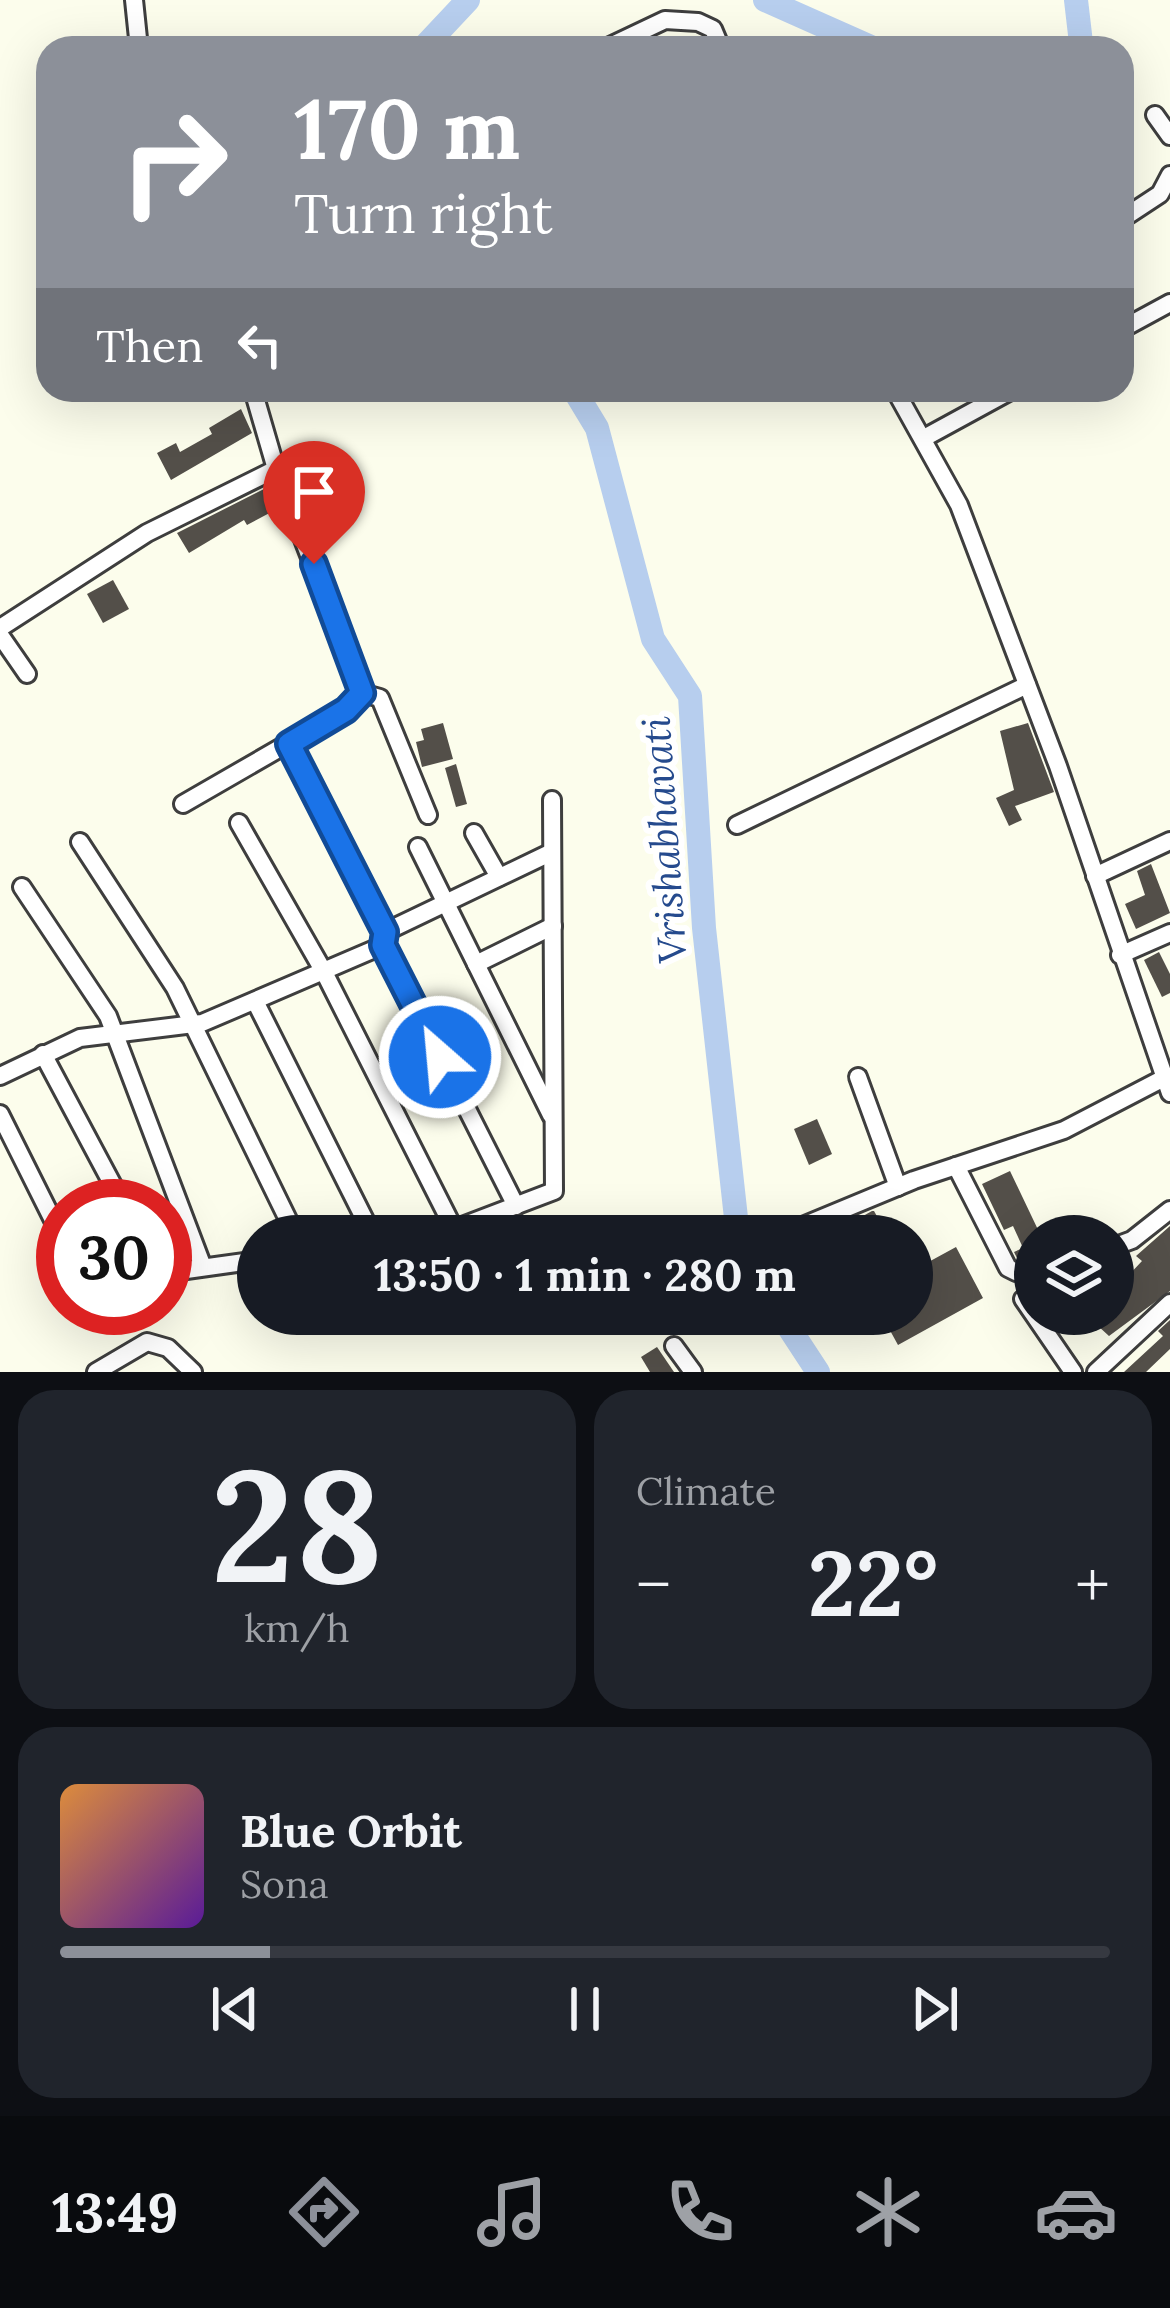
<!DOCTYPE html>
<html lang="en">
<head>
<meta charset="utf-8">
<style>
	:root { --surface:#171b24; --page:#20242c; --text:#f1f3f6; --muted:#9ea1a6; --line:#363941; --accent:#8c9099 }
	body { margin:0; font-family:Lora,serif; background:var(--page); color:var(--text); height:100vh; display:flex; flex-direction:column; font-size:45px; white-space:nowrap }
	* { box-sizing:border-box; margin:0 }
	p { font-size:39px; color:var(--muted) }
	.icon { flex:none; width:66px; height:66px; fill:none; stroke:currentColor; stroke-width:2; stroke-linecap:round; stroke-linejoin:round }
	.map { position:relative; height:1372px; overflow:hidden }
	.details { display:flex; flex-direction:column; gap:18px; padding:18px; background:#0d0f14; flex:1 }
	.details>* { flex:none }
	.guide { position:absolute; left:36px; top:36px; width:1098px; height:366px; border-radius:36px; box-shadow:0 12px 48px #0002; background:#8c9099; color:#fff; overflow:hidden }
	.controls { position:absolute; left:1014px; top:1215px; display:grid; gap:24px }
	.controls a { display:grid; place-items:center; width:120px; height:120px; border-radius:50%; background:var(--surface); box-shadow:0 12px 48px #0002; font-size:60px }
	.speed { position:absolute; left:36px; top:1179px; display:flex; gap:24px; font-size:60px; font-weight:700; text-align:center }
	.speed>* { display:grid; place-content:center; width:156px; height:156px; border-radius:50%; background:var(--surface); box-shadow:0 12px 48px #0002; line-height:1 }
	.speed .limit { border:18px solid #d22; background:#fff; color:#111 }
	.pin { position:absolute; display:grid; place-items:center; width:102px; height:102px; color:#fff; margin:-123px -51px; border-radius:50% 50% 50% 0; rotate:-45deg; box-shadow:0 0 12px #0007 }
	.pin .icon { rotate:45deg }
	.me { position:absolute; width:132px; margin:-66px; rotate:333deg; stroke-linejoin:round; filter:drop-shadow(0 0 9px #0008) }
	.turn { display:flex; align-items:center; gap:42px; height:252px; padding:0 60px; font-size:54px }
	.turn .icon { width:156px; height:156px; stroke-width:2.5 }
	.turn b { display:block; font-size:84px; line-height:102px }
	.then { display:flex; align-items:center; height:114px; padding:0 60px; background:#0003; gap:24px; font-size:45px }
	.big { font-size:90px; font-weight:700; line-height:1.1 }
	.details .widget { flex:1; display:flex; flex-direction:column; justify-content:center; gap:18px; min-width:0; padding:0 42px; border-radius:36px; background:var(--page) }
	.details .dial { align-items:center; gap:0 }
	.dial b { font-size:156px; line-height:1 }
	.song { display:flex; align-items:center; gap:36px }
	.cover { width:144px; height:144px; border-radius:18px; background:linear-gradient(135deg,hsl(30 70% 55%),hsl(270 70% 35%)) }
	.played { height:12px; border-radius:6px; background:linear-gradient(90deg,var(--accent) 20%,var(--line) 20%) }
	.keys { display:flex; justify-content:space-around; direction:ltr }
	.heat { display:flex; justify-content:space-between; align-items:center; font-size:66px; direction:ltr }
	.details .tiles { flex:1; display:grid; gap:18px; grid-template-columns:1fr 1fr }
	.widget:last-child { grid-column:span 2 }
	.trip { position:absolute; left:237px; top:1215px; width:696px; height:120px; border-radius:60px; background:var(--surface); box-shadow:0 12px 48px #0002; font-weight:700; line-height:120px; text-align:center }
	.tab-bar { display:flex; height:192px; justify-content:space-around; align-items:center; background:#090b0e; color:var(--muted) }
	.tab-bar .icon { width:84px; height:84px }
	.tab-bar .on { color:var(--accent) }
	.tab-bar b { font-size:54px; color:var(--text) }
	.map>svg:first-child { display:block }
	.lines { fill:none; stroke-linecap:round; stroke-linejoin:round }
	.river { stroke:#b7ceee; stroke-width:24 }
	.building { fill:#534f49 }
	.minor-casing { stroke:#3e3e3e; stroke-width:22 }
	.minor { stroke:#fff; stroke-width:16 }
	.route-casing { stroke:#114b97; stroke-width:30 }
	.route { stroke:#1a73e8; stroke-width:21 }
	.labels { text-anchor:middle; dominant-baseline:central; stroke-width:12; stroke-linejoin:round; paint-order:stroke }
	.water-label { font-size:39px; font-style:italic; fill:#254a8d; stroke:#fff }
</style>
</head>
<body>
<div class="map">
<svg width="1170" height="1372" viewBox="0 0 1170 1372">
	<rect width="100%" height="100%" fill="#fcfdec"/>
	<g class="lines">
		<g class="river">
			<path d="M 765,0 L 873,48"/>
			<path d="M 423,48 L 468,0"/>
			<path d="M 1075,48 L 1081,43 L 1076,0"/>
			<path d="M 574,390 L 597,428 L 653,639 L 690,696 L 704,928 L 738,1236"/>
			<path d="M 780,1314 L 818,1372"/>
		</g>
	</g>
	<g class="building">
		<path d="M 241,409 L 252,433 L 171,480 L 157,453 L 176,443 L 180,452 L 212,434 L 209,428 Z"/>
		<path d="M 266,488 L 277,509 L 247,525 L 244,520 L 189,553 L 177,533 Z"/>
		<path d="M 113,580 L 129,609 L 103,623 L 87,594 Z"/>
		<path d="M 443,723 L 453,759 L 422,767 L 416,742 L 424,740 L 421,729 Z"/>
		<path d="M 1028,723 L 1054,792 L 1015,806 L 1022,820 L 1009,826 L 996,798 L 1014,790 L 1000,731 Z"/>
		<path d="M 456,764 L 467,804 L 456,807 L 445,768 Z"/>
		<path d="M 1151,864 L 1170,913 L 1136,929 L 1125,904 L 1145,895 L 1137,871 Z"/>
		<path d="M 1159,952 L 1170,974 L 1170,993 L 1162,997 L 1144,960 Z"/>
		<path d="M 817,1119 L 832,1154 L 809,1165 L 794,1129 Z"/>
		<path d="M 1010,1171 L 1041,1236 L 1035,1236 L 1035,1252 L 1017,1258 L 1014,1252 L 1023,1248 L 1013,1226 L 1004,1230 L 982,1184 Z"/>
		<path d="M 874,1211 L 888,1236 L 827,1236 L 872,1211 Z"/>
		<path d="M 1170,1226 L 1170,1291 L 1109,1336 L 1097,1325 L 1113,1314 L 1113,1265 L 1126,1278 L 1142,1261 L 1136,1256 Z"/>
		<path d="M 956,1247 L 983,1298 L 898,1345 L 881,1314 L 912,1314 L 912,1271 Z"/>
		<path d="M 1170,1320 L 1170,1349 L 1146,1372 L 1124,1372 L 1163,1336 L 1158,1331 Z"/>
		<path d="M 657,1347 L 674,1372 L 650,1372 L 641,1357 Z"/>
	</g>
	<g class="lines">
		<defs>
			<g id="minor">
				<path d="M 134,0 L 139,48"/>
				<path d="M 606,48 L 665,20 L 698,22 L 713,29 L 721,48"/>
				<path d="M 1155,115 L 1170,136"/>
				<path d="M 1122,219 L 1160,194 L 1170,175"/>
				<path d="M 1122,329 L 1170,303"/>
				<path d="M 895,390 L 959,505 L 1058,766 L 1170,1093"/>
				<path d="M 924,438 L 1012,390"/>
				<path d="M 0,628 L 147,533 L 276,469"/>
				<path d="M 0,635 L 27,674"/>
				<path d="M 362,693 L 380,698 L 428,815"/>
				<path d="M 183,804 L 346,710 L 362,693 L 276,469 L 253,390"/>
				<path d="M 239,823 L 324,972 L 454,1229"/>
				<path d="M 737,825 L 1027,685"/>
				<path d="M 474,833 L 499,877"/>
				<path d="M 80,842 L 175,988 L 296,1236"/>
				<path d="M 418,847 L 551,1115"/>
				<path d="M 1095,876 L 1170,841"/>
				<path d="M 22,887 L 108,1016 L 203,1267"/>
				<path d="M 385,932 L 552,852"/>
				<path d="M 384,945 L 516,1206"/>
				<path d="M 1120,955 L 1170,933"/>
				<path d="M 476,964 L 553,926"/>
				<path d="M 255,1001 L 373,1236"/>
				<path d="M 43,1054 L 124,1206"/>
				<path d="M 0,1076 L 80,1038 L 202,1023 L 384,945 L 385,932 L 289,744"/>
				<path d="M 858,1077 L 898,1187"/>
				<path d="M 0,1114 L 63,1240"/>
				<path d="M 956,1166 L 1008,1268 L 1016,1272 L 1035,1265"/>
				<path d="M 786,1233 L 914,1180 L 1064,1130 L 1164,1078"/>
				<path d="M 436,1236 L 554,1191 L 552,800"/>
				<path d="M 1113,1247 L 1132,1240 L 1170,1210"/>
				<path d="M 165,1273 L 258,1260"/>
				<path d="M 1023,1299 L 1073,1372"/>
				<path d="M 674,1346 L 693,1372"/>
				<path d="M 96,1372 L 147,1342 L 168,1348 L 193,1372"/>
				<path d="M 1096,1372 L 1170,1303"/>
			</g>
		</defs>
		<use href="#minor" class="minor-casing"/>
		<use href="#minor" class="minor"/>
	</g>
	<g class="lines">
		<defs>
			<path id="route" d="M 314,564 L 362,693 L 346,710 L 289,744 L 385,932 L 383,945 L 440,1057"/>
		</defs>
		<use href="#route" class="route-casing"/>
		<use href="#route" class="route"/>
	</g>
	<g class="labels">
		<g class="water-label">
			<text transform="translate(664 840) rotate(-94)">Vrishabhavati</text>
		</g>
	</g>
</svg>
<div class="controls">
<a><svg class="icon" aria-label="layers" viewBox="0 0 24 24"><path d="M12 4l9 5-9 5-9-5zM3 14l9 5 9-5"/></svg></a>
</div>
<div class="speed"><div class="limit">30</div></div>
<div class="pin" style="left:314px;top:564px;background:#d93025"><svg class="icon" aria-label="arrive" viewBox="0 0 24 24"><path d="M6 21V4h12l-3 4 3 4H6"/></svg></div>
<svg class="me" style="left:440px;top:1057px" viewBox="-20 -20 40 40"><circle r="17" fill="#1a73e8" stroke="#fff" stroke-width="3"/><path d="M0-11L8 9 0 5-8 9z" fill="#fff"/></svg>
<div class="trip">13:50 · 1 min · 280 m</div>
<div class="guide">
<div class="turn"><svg class="icon" aria-label="right" viewBox="0 0 24 24"><path d="M7 20v-9h11M14 6l5 5-5 5"/></svg><div><b>170 m</b>Turn right</div></div>
<div class="then">Then<svg class="icon" aria-label="left" viewBox="0 0 24 24"><path d="M17 20v-9H6M10 6l-5 5 5 5"/></svg></div>
</div>
</div>
<section class="details">
<div class="tiles">
<div class="widget dial"><b>28</b><p>km/h</p></div>
<div class="widget"><p>Climate</p>
<div class="heat"><a>−</a><b class="big">22°</b><a>+</a></div>
</div>
<div class="widget">
<div class="song"><i class="cover"></i><div><b>Blue Orbit</b><p>Sona</p></div></div>
<div class="played"></div>
<div class="keys"><svg class="icon" aria-label="previous" viewBox="0 0 24 24"><path d="M18 5L8 12l10 7zM5 5v14"/></svg><svg class="icon" aria-label="pause" viewBox="0 0 24 24"><path d="M8 5v14M16 5v14"/></svg><svg class="icon" aria-label="next" viewBox="0 0 24 24"><path d="M6 5l10 7-10 7zM19 5v14"/></svg></div>
</div>
</div>
</section>
<nav class="tab-bar">
<b>13:49</b>
<svg class="icon on" aria-label="directions" viewBox="0 0 24 24"><path d="M12 3l9 9-9 9-9-9zM9 14v-3h6M13 9l2 2-2 2"/></svg>
<svg class="icon" aria-label="music" viewBox="0 0 24 24"><path d="M9 18V5l10-2v13"/><circle cx="6" cy="18" r="3"/><circle cx="16" cy="16" r="3"/></svg>
<svg class="icon" aria-label="phone" viewBox="0 0 24 24"><path d="M5 4h4l2 5-3 2q2 4 5 5l2-3 5 2v4C11 20 4 13 5 4z"/></svg>
<svg class="icon" aria-label="climate" viewBox="0 0 24 24"><path d="M12 3v18M4 7l16 10M4 17L20 7"/></svg>
<svg class="icon" aria-label="car" viewBox="0 0 24 24"><path d="M5 17H2v-5l4-1 3-4h7l3 4 3 1v5h-3M9 17h6M6 11h13"/><circle cx="7" cy="17" r="2"/><circle cx="17" cy="17" r="2"/></svg>
</nav>
</body>
</html>
